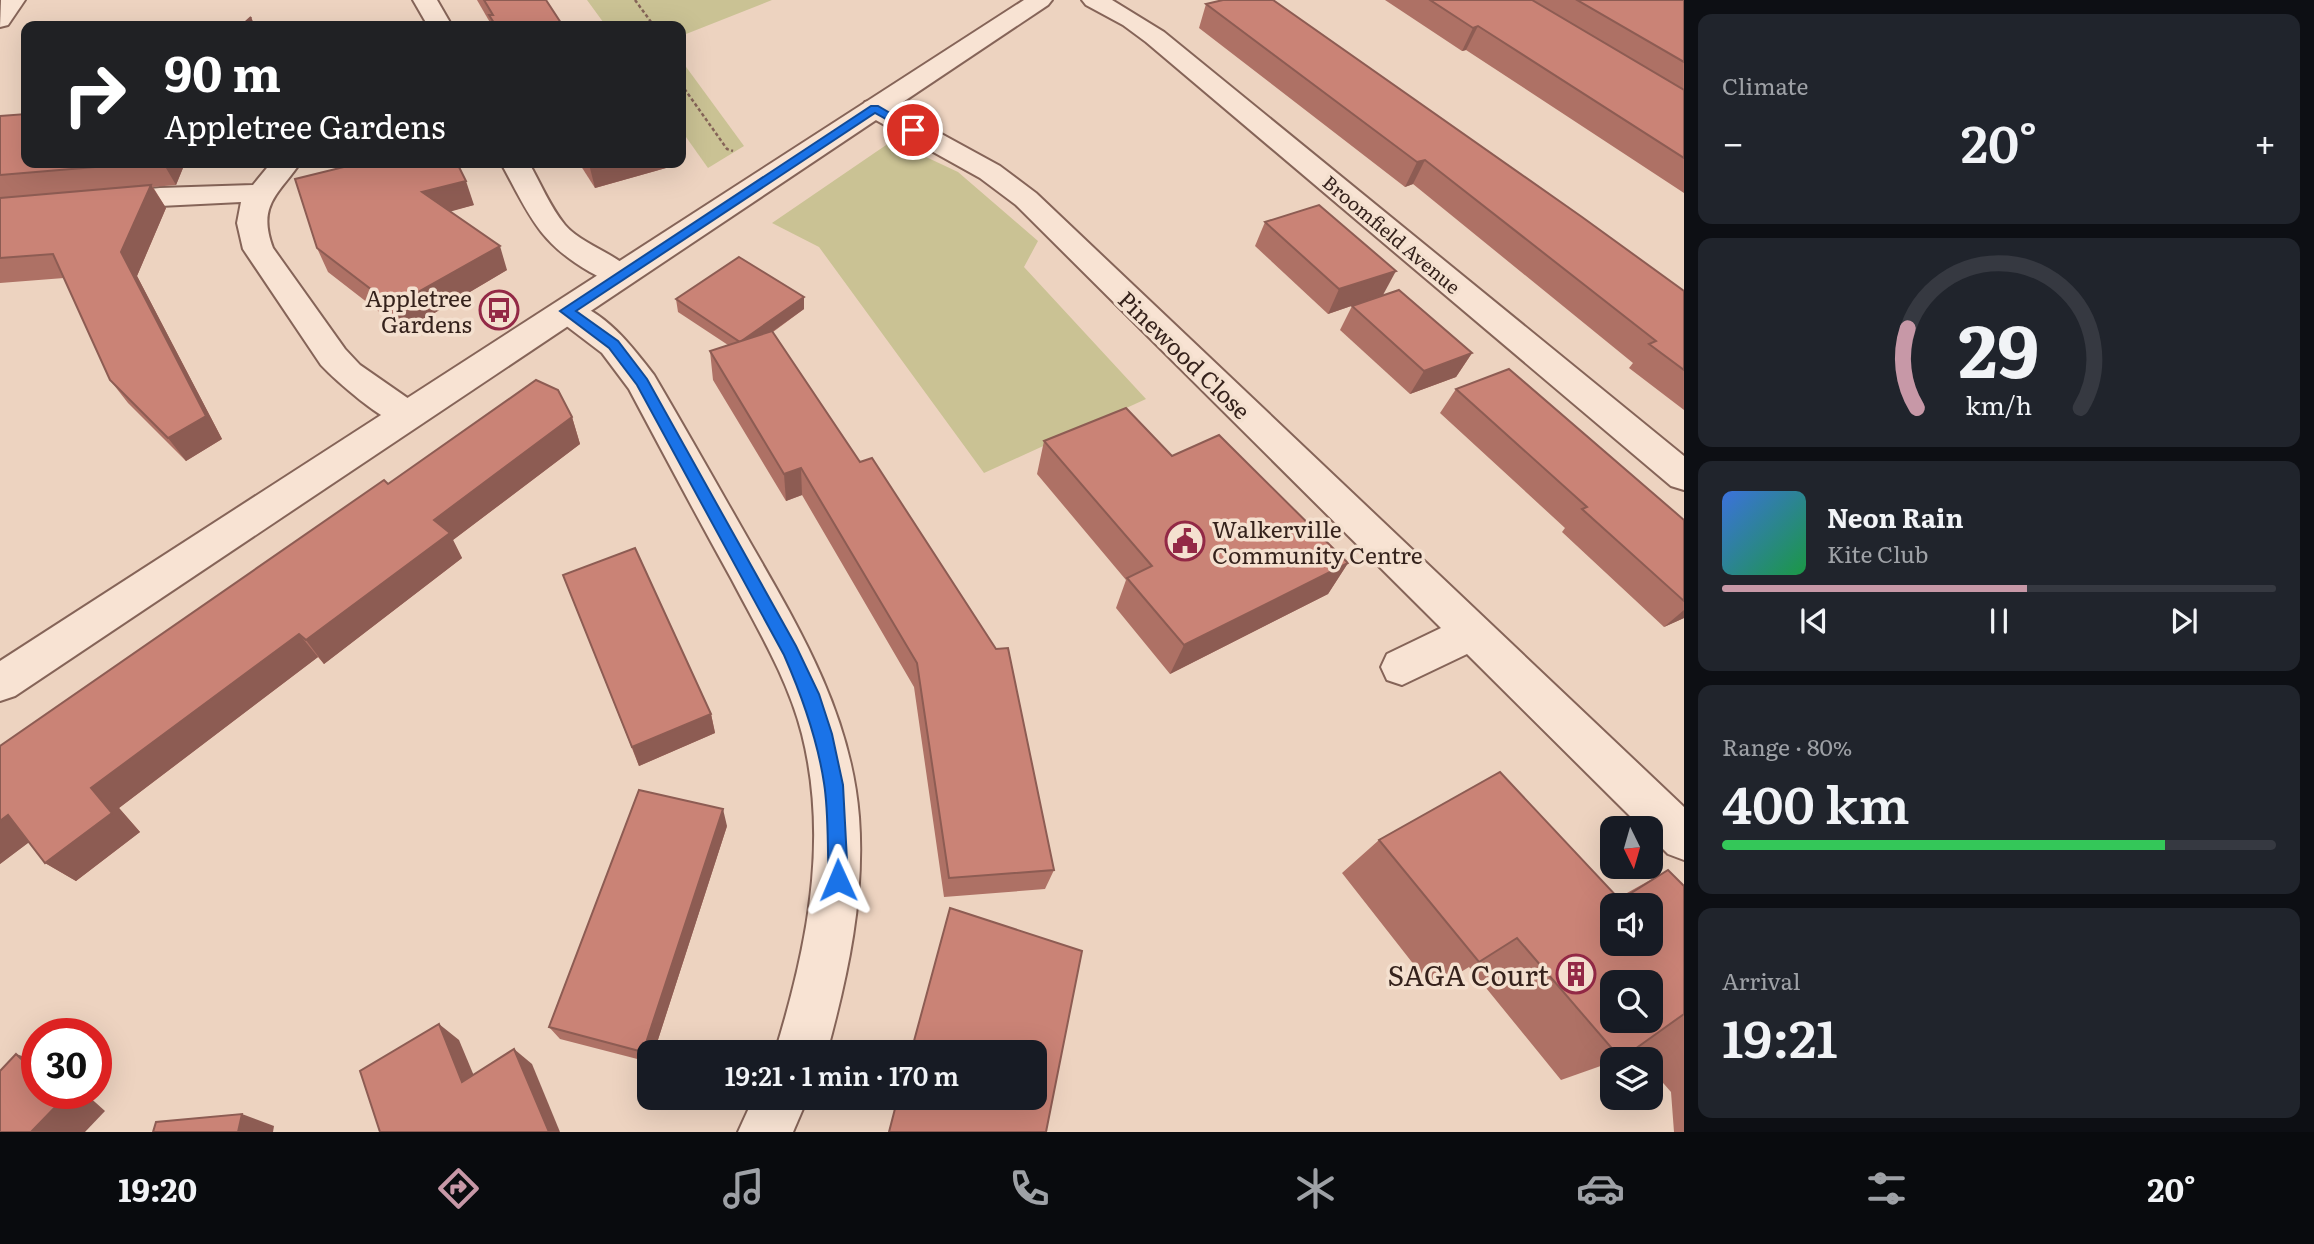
<!DOCTYPE html>
<html lang="en">
<head>
<meta charset="utf-8">
<style>
	:root { --surface:#171b24; --page:#20242c; --text:#f1f3f6; --muted:#9ea1a6; --line:#363941; --accent:#c798a7 }
	body { margin:0; font-family:Literata,serif; background:var(--page); color:var(--text); height:100vh; display:flex; flex-direction:column; font-size:26px; white-space:nowrap }
	* { box-sizing:border-box; margin:0 }
	p { font-size:23px; color:var(--muted) }
	.icon { flex:none; width:38px; height:38px; fill:none; stroke:currentColor; stroke-width:2; stroke-linecap:round; stroke-linejoin:round }
	.map { position:relative; flex:1; overflow:hidden }
	.details { display:flex; flex-direction:column; gap:14px; padding:14px; background:#0d0f14; width:630px }
	.details>* { flex:none }
	.banner { position:absolute; left:21px; top:21px; width:665px; height:147px; border-radius:14px; box-shadow:0 7px 28px #0002; background:#202124; color:#fff; overflow:hidden }
	.needle { width:46px; rotate:175deg }
	.fabs { position:absolute; left:1600px; top:816px; display:grid; gap:14px }
	.fabs a { display:grid; place-items:center; width:63px; height:63px; border-radius:14px; background:var(--surface); box-shadow:0 7px 28px #0002; font-size:35px }
	.speed { position:absolute; left:21px; top:1018px; display:flex; gap:14px; font-size:35px; font-weight:700; text-align:center }
	.speed>* { display:grid; place-content:center; width:91px; height:91px; border-radius:50%; background:var(--surface); box-shadow:0 7px 28px #0002; line-height:1 }
	.speed .limit { border:10px solid #d22; background:#fff; color:#111 }
	.pin { position:absolute; display:grid; place-items:center; width:60px; height:60px; color:#fff; margin:-30px; border:4px solid #fff; border-radius:50%; box-shadow:0 2px 7px #0007 }
	.me { position:absolute; width:77px; margin:-38px; rotate:359deg; stroke-linejoin:round; filter:drop-shadow(0 0 5px #0008) }
	.turn { display:flex; align-items:center; gap:24px; height:147px; padding:0 28px; font-size:32px }
	.turn .icon { width:91px; height:91px; stroke-width:2.5 }
	.turn b { display:block; font-size:49px; line-height:60px }
	.big { font-size:52px; font-weight:600; line-height:1.1 }
	.details .tile { flex:1; display:flex; flex-direction:column; justify-content:center; gap:10px; min-width:0; padding:0 24px; border-radius:14px; background:var(--page) }
	.details .dial { align-items:center; gap:0 }
	.dial svg { height:182px; overflow:visible; fill:none; stroke:var(--line); stroke-width:7; stroke-linecap:round; text-anchor:middle }
	.dial text { fill:var(--text); stroke:none }
	.song { display:flex; align-items:center; gap:21px }
	.cover { width:84px; height:84px; border-radius:10px; background:linear-gradient(135deg,hsl(220 70% 55%),hsl(140 70% 35%)) }
	.played { height:7px; border-radius:4px; background:linear-gradient(90deg,var(--accent) 55%,var(--line) 55%) }
	.keys { display:flex; justify-content:space-around; direction:ltr }
	.heat { display:flex; justify-content:space-between; align-items:center; font-size:38px; direction:ltr }
	.charge { height:10px; border-radius:5px; background:linear-gradient(90deg,#34c759 80%,var(--line) 0) }
	.trip { position:absolute; left:637px; top:1040px; width:410px; height:70px; border-radius:14px; background:var(--surface); box-shadow:0 7px 28px #0002; font-weight:600; line-height:70px; text-align:center }
	.dock { display:flex; height:112px; justify-content:space-around; align-items:center; background:#090b0e; color:var(--muted) }
	.dock .icon { width:49px; height:49px }
	.dock .active { color:var(--accent) }
	.dock b { font-size:32px; color:var(--text) }
	main { display:flex; flex:1; min-height:0 }
	.map>svg:first-child { display:block }
	.green { fill:#cac294 }
	.lines { fill:none; stroke-linecap:round; stroke-linejoin:round }
	.minor-casing { stroke:#856458; stroke-width:4 }
	.tertiary-casing { stroke:#856458; stroke-width:4 }
	.path { stroke:#856458; stroke-width:2.5; stroke-dasharray:3.5 2.5; stroke-linecap:butt }
	.minor { fill:#f8e3d3; fill-rule:evenodd }
	.tertiary { fill:#f8e3d3; fill-rule:evenodd }
	.wall { fill:#ae7165 }
	.shaded-wall { fill:#8d5c53 }
	.building { fill:#ca8376; stroke:#8d5c53; stroke-width:2; fill-rule:evenodd }
	.route { fill:#1a73e8; stroke:#114b97; stroke-width:2 }
	.labels { text-anchor:middle; dominant-baseline:central; stroke-width:7; stroke-linejoin:round; paint-order:stroke }
	.far-street-label { font-size:19px; fill:#35221c; stroke:#f4e0cf }
	.poi-label { font-size:23px; fill:#35221c; stroke:#f4e0cf; text-anchor:end }
	.street-label { font-size:23px; fill:#35221c; stroke:#f4e0cf }
	.near-poi-label { font-size:28px; fill:#35221c; stroke:#f4e0cf; text-anchor:end }
</style>
</head>
<body>
<main>
<div class="map">
<svg width="1684" height="1132" viewBox="0 0 1684 1132">
	<rect width="100%" height="100%" fill="#edd3c0"/>
	<g class="green">
		<path d="M 587,0 L 772,0 L 681,36 L 681,26 L 606,26 Z"/>
		<path d="M 681,60 L 744,146 L 708,168 L 681,130 Z"/>
		<path d="M 892,141 L 958,172 L 1038,241 L 1024,267 L 1146,399 L 984,473 L 819,247 L 772,223 Z"/>
	</g>
	<g class="lines">
		<defs>
			<g id="minor">
				<path d="M 1,0 L 25,0 L 8,25 L 0,27 Z"/>
				<path d="M 413,0 L 437,0 L 452,26 L 428,26 Z"/>
				<path d="M 1082,0 L 1112,0 L 1164,32 L 1684,456 L 1684,490 L 1671,486 L 1146,42 L 1123,25 L 1086,5 Z"/>
				<path d="M 874,100 L 883,102 L 1000,166 L 1036,193 L 1684,807 L 1684,860 L 1668,854 L 1650,836 L 1650,828 L 1642,828 L 1467,654 L 1402,685 L 1387,680 L 1381,667 L 1387,654 L 1441,628 L 1016,205 L 980,178 L 865,114 L 861,108 L 865,102 Z"/>
				<path d="M 271,163 L 300,163 C 278,195 257,205 273,248 L 345,349 L 360,365 L 419,406 L 424,415 L 419,424 C 413,426 409,428 403,426 C 382,421 336,381 321,365 L 243,249 L 237,223 L 241,202 L 160,206 L 0,221 L 0,203 L 160,188 L 253,185 Z"/>
				<path d="M 501,163 L 529,163 C 540,182 550,207 565,225 C 583,246 622,255 635,276 L 631,283 C 614,288 605,280 590,272 C 538,242 529,214 501,163 Z"/>
				<path d="M 567,300 C 605,311 631,345 654,375 C 687,431 719,488 751,544 C 801,631 851,715 859,817 C 865,897 848,975 827,1052 L 775,1052 C 807,948 829,841 802,734 C 788,679 758,630 732,580 C 697,517 663,453 629,389 L 602,353 L 556,318 L 551,311 L 556,304 Z"/>
				<path d="M 754,1097 L 808,1097 L 793,1132 L 738,1132 Z"/>
			</g>
			<path id="tertiary" d="M 1024,0 L 1052,0 L 1048,5 L 15,696 L 0,701 L 0,661 Z"/>
		</defs>
		<use href="#minor" class="minor-casing"/>
		<use href="#tertiary" class="tertiary-casing"/>
		<g class="path">
			<path d="M 635,0 L 654,26"/>
			<path d="M 681,84 L 727,149 L 733,151"/>
		</g>
		<use href="#minor" class="minor"/>
		<use href="#tertiary" class="tertiary"/>
	</g>
	<g class="wall">
		<path d="M 477,0 L 546,0 L 563,26 L 492,26 Z"/>
		<path d="M 1385,0 L 1684,0 L 1684,193 L 1466,50 L 1462,51 Z"/>
		<path d="M 1206,4 L 1684,291 L 1684,410 L 1629,368 L 1633,363 L 1413,184 L 1405,187 L 1199,28 Z"/>
		<path d="M 0,116 L 26,163 L 185,163 L 176,185 L 153,187 L 166,208 L 137,276 L 222,439 L 186,461 L 128,403 L 110,380 L 64,278 L 0,283 Z"/>
		<path d="M 579,163 L 665,163 L 666,168 L 595,188 Z"/>
		<path d="M 295,179 L 474,205 L 450,211 L 507,270 L 404,331 L 328,272 L 317,248 Z"/>
		<path d="M 1265,222 L 1383,295 L 1328,314 L 1255,246 Z"/>
		<path d="M 676,299 L 804,309 L 773,332 L 1054,870 L 1045,889 L 944,897 L 914,687 L 802,495 L 786,501 L 713,380 L 710,351 L 728,345 L 678,312 Z"/>
		<path d="M 1352,306 L 1472,353 L 1456,377 L 1410,394 L 1340,330 Z"/>
		<path d="M 1456,389 L 1684,520 L 1684,618 L 1664,627 L 1562,532 L 1565,528 L 1440,413 Z"/>
		<path d="M 572,417 L 580,444 L 453,540 L 462,558 L 324,664 L 318,657 L 119,808 L 140,832 L 76,881 L 45,863 L 29,842 L 0,864 L 0,746 L 388,484 Z"/>
		<path d="M 1044,441 L 1172,456 L 1348,563 L 1328,594 L 1170,674 L 1116,608 L 1126,580 L 1037,474 Z"/>
		<path d="M 563,575 L 711,714 L 715,733 L 639,766 Z"/>
		<path d="M 727,826 L 654,1052 L 649,1052 L 649,1062 L 560,1039 L 549,1027 Z"/>
		<path d="M 1379,840 L 1618,898 L 1668,870 L 1684,886 L 1684,1132 L 1674,1132 L 1671,1092 L 1650,1068 L 1650,1059 L 1642,1059 L 1634,1049 L 1621,1059 L 1612,1059 L 1612,1062 L 1561,1080 L 1469,967 L 1433,989 L 1342,873 Z"/>
	</g>
	<g class="shaded-wall">
		<path d="M 251,17 L 255,26 L 247,26 Z"/>
		<path d="M 1478,26 L 1466,50 L 1462,51 L 1473,28 Z"/>
		<path d="M 1425,160 L 1413,184 L 1405,187 L 1417,162 Z"/>
		<path d="M 163,163 L 185,163 L 176,185 Z"/>
		<path d="M 595,163 L 665,163 L 666,168 L 595,188 L 589,164 Z"/>
		<path d="M 466,181 L 474,205 L 431,217 L 422,192 Z"/>
		<path d="M 151,185 L 166,208 L 137,276 L 222,439 L 186,461 L 168,438 L 121,252 Z"/>
		<path d="M 500,246 L 507,270 L 404,331 L 393,306 Z"/>
		<path d="M 1396,271 L 1383,295 L 1328,314 L 1339,289 Z"/>
		<path d="M 804,297 L 804,309 L 741,354 L 740,342 Z"/>
		<path d="M 1472,353 L 1456,377 L 1410,394 L 1424,371 Z"/>
		<path d="M 572,417 L 580,444 L 453,540 L 462,558 L 324,664 L 306,640 L 434,520 Z"/>
		<path d="M 801,468 L 802,495 L 786,501 L 784,474 Z"/>
		<path d="M 1348,563 L 1328,594 L 1170,674 L 1184,645 Z"/>
		<path d="M 1684,610 L 1684,618 L 1664,627 Z"/>
		<path d="M 299,634 L 318,657 L 119,808 L 140,832 L 76,881 L 45,863 L 91,788 Z"/>
		<path d="M 711,714 L 715,733 L 639,766 L 632,747 Z"/>
		<path d="M 723,809 L 727,826 L 654,1052 L 649,1052 L 649,1060 L 643,1052 Z"/>
		<path d="M 8,815 L 40,834 L 0,864 L 0,821 Z"/>
		<path d="M 439,1024 L 459,1040 L 482,1095 L 462,1082 Z"/>
		<path d="M 514,1049 L 532,1064 L 560,1132 L 549,1132 Z"/>
		<path d="M 16,1054 L 37,1061 L 37,1074 Z"/>
		<path d="M 58,1094 L 86,1094 L 105,1111 L 85,1132 L 31,1132 Z"/>
		<path d="M 242,1114 L 274,1126 L 273,1132 L 238,1132 Z"/>
	</g>
	<g class="building">
		<path d="M 484,0 L 546,0 L 563,26 L 496,26 L 489,15 L 493,15 Z"/>
		<path d="M 1223,0 L 1273,0 L 1582,217 L 1684,291 L 1684,370 L 1649,344 L 1656,341 L 1425,160 L 1417,162 L 1206,4 Z"/>
		<path d="M 1430,0 L 1532,0 L 1684,90 L 1684,158 L 1478,26 L 1473,28 Z"/>
		<path d="M 1577,0 L 1684,0 L 1684,62 Z"/>
		<path d="M 251,17 L 247,26 L 241,26 Z"/>
		<path d="M 26,114 L 26,163 L 143,163 L 0,175 L 0,116 Z"/>
		<path d="M 360,163 L 457,163 L 466,181 L 422,192 L 500,246 L 393,306 L 317,248 L 295,179 Z"/>
		<path d="M 151,185 L 121,252 L 206,416 L 168,438 L 110,380 L 53,254 L 0,258 L 0,198 Z"/>
		<path d="M 1319,205 L 1396,271 L 1339,289 L 1265,222 Z"/>
		<path d="M 739,257 L 804,297 L 740,342 L 676,299 Z"/>
		<path d="M 1399,290 L 1472,353 L 1424,371 L 1352,306 Z"/>
		<path d="M 772,331 L 860,462 L 872,458 L 996,649 L 1008,648 L 1054,870 L 949,878 L 917,663 L 801,468 L 784,474 L 710,351 Z"/>
		<path d="M 1509,369 L 1684,520 L 1684,601 L 1582,509 L 1587,507 L 1456,389 Z"/>
		<path d="M 536,380 L 558,390 L 572,417 L 434,520 L 450,533 L 306,640 L 299,634 L 91,788 L 112,813 L 45,863 L 8,815 L 0,821 L 0,746 L 384,480 L 388,484 Z"/>
		<path d="M 1126,408 L 1172,456 L 1219,435 L 1348,563 L 1184,645 L 1127,578 L 1152,566 L 1044,441 Z"/>
		<path d="M 635,548 L 711,714 L 632,747 L 563,575 Z"/>
		<path d="M 1500,772 L 1620,900 L 1668,870 L 1684,886 L 1684,1014 L 1621,1059 L 1517,938 L 1479,962 L 1379,840 ZM 1612,905 L 1650,905 L 1650,943 L 1612,943 ZM 1612,982 L 1650,982 L 1650,1020 L 1612,1020 Z"/>
		<path d="M 639,790 L 723,809 L 643,1052 L 549,1027 Z"/>
		<path d="M 950,908 L 1082,951 L 1046,1132 L 889,1132 L 898,1097 L 1034,1097 L 1034,1052 L 911,1052 Z"/>
		<path d="M 439,1024 L 462,1082 L 514,1049 L 549,1132 L 380,1132 L 360,1071 Z"/>
		<path d="M 16,1054 L 37,1074 L 37,1094 L 58,1094 L 63,1099 L 31,1132 L 0,1132 L 0,1071 Z"/>
		<path d="M 242,1114 L 238,1132 L 153,1132 L 156,1122 Z"/>
	</g>
	<path class="route" d="M 871,106 L 878,106 L 919,130 L 909,132 L 875,113 L 576,311 L 618,341 L 647,379 L 796,646 L 819,694 L 832,734 L 843,785 L 848,880 L 845,886 L 838,889 L 832,886 L 829,880 C 827,848 829,814 824,783 C 817,737 802,696 784,655 L 637,385 L 609,348 L 560,311 Z"/>
	<defs>
		<symbol id="bus-ring" viewBox="-11 -11 22 22"><circle r="9.5" fill="#f4e0cf" stroke="#932946" stroke-width="1.5"/><path d="M-5-6H5V4H4V6H2V4H-2V6H-4V4H-5ZM-3.5-4V0h7V-4ZM-3.5 1.2v1.5H-2V1.2ZM2 1.2v1.5H3.5V1.2Z" fill="#932946"/></symbol>
		<symbol id="civic-ring" viewBox="-11 -11 22 22"><circle r="9.5" fill="#f4e0cf" stroke="#932946" stroke-width="1.5"/><path d="M-.6-6.5H3V-4.5H.6V-3L4-1V1h2V6H-6V1h2V-1L-.6-3ZM-1.2 2.5V6h2.4V2.5Z" fill="#932946"/></symbol>
		<symbol id="building-ring" viewBox="-11 -11 22 22"><circle r="9.5" fill="#f4e0cf" stroke="#932946" stroke-width="1.5"/><path d="M-4-6H4V6H1V3H-1V6H-4ZM-2.5-4.3h1.7v1.8h-1.7ZM.8-4.3h1.7v1.8H.8ZM-2.5-1h1.7V.8h-1.7ZM.8-1h1.7V.8H.8Z" fill="#932946"/></symbol>
	</defs>
	<g fill-rule="evenodd">
		<use href="#bus-ring" x="477" y="288" width="44" height="44"/>
		<use href="#civic-ring" x="1163" y="519" width="44" height="44"/>
		<use href="#building-ring" x="1554" y="952" width="44" height="44"/>
	</g>
	<g class="labels">
		<g class="far-street-label">
			<text transform="translate(1392 234) rotate(40)">Broomfield Avenue</text>
		</g>
		<g class="poi-label">
			<text x="472" y="297">Appletree<tspan x="472" dy="26">Gardens</tspan></text>
			<text x="1212" y="528" text-anchor="start">Walkerville<tspan x="1212" dy="26">Community Centre</tspan></text>
		</g>
		<g class="street-label">
			<text transform="translate(1185 354) rotate(44)">Pinewood Close</text>
		</g>
		<g class="near-poi-label">
			<text x="1549" y="974">SAGA Court</text>
		</g>
	</g>
</svg>
<div class="fabs">
<a><svg class="needle" viewBox="-14 -14 28 28"><path d="M0-13l5 13h-10z" fill="#e53935"/><path d="M0 13l5-13h-10z" fill="#9ea1a6"/></svg></a>
<a><svg class="icon" aria-label="sound" viewBox="0 0 24 24"><path d="M4 9h4l5-4v14l-5-4H4zM17 9q2 3 0 6"/></svg></a>
<a><svg class="icon" aria-label="search" viewBox="0 0 24 24"><circle cx="10" cy="10" r="6"/><path d="M15 15l6 6"/></svg></a>
<a><svg class="icon" aria-label="layers" viewBox="0 0 24 24"><path d="M12 4l9 5-9 5-9-5zM3 14l9 5 9-5"/></svg></a>
</div>
<div class="speed"><div class="limit">30</div></div>
<div class="pin" style="left:913px;top:130px;background:#d93025"><svg class="icon" aria-label="arrive" viewBox="0 0 24 24"><path d="M6 21V4h12l-3 4 3 4H6"/></svg></div>
<svg class="me" style="left:838px;top:880px" viewBox="-20 -20 40 40"><path d="M0-17L14 15 0 8-14 15z" fill="#1a73e8" stroke="#fff" stroke-width="4"/></svg>
<div class="trip">19:21 · 1 min · 170 m</div>
<div class="banner">
<div class="turn"><svg class="icon" aria-label="right" viewBox="0 0 24 24"><path d="M7 20v-9h11M14 6l5 5-5 5"/></svg><div><b>90 m</b>Appletree Gardens</div></div>
</div>
</div>
<section class="details">
<div class="tile"><p>Climate</p>
<div class="heat"><a>−</a><b class="big">20°</b><a>+</a></div>
</div>
<div class="tile dial"><svg viewBox="0 0 100 80">
<path d="M14 69A42 42 0 1 1 86 69"/>
<path d="M14 69A42 42 0 0 1 10 34" stroke="#c798a7"/>
<text x="50" y="56" font-size="32" font-weight="700">29</text>
<text x="50" y="72" font-size="11">km/h</text>
</svg></div>
<div class="tile">
<div class="song"><i class="cover"></i><div><b>Neon Rain</b><p>Kite Club</p></div></div>
<div class="played"></div>
<div class="keys"><svg class="icon" aria-label="previous" viewBox="0 0 24 24"><path d="M18 5L8 12l10 7zM5 5v14"/></svg><svg class="icon" aria-label="pause" viewBox="0 0 24 24"><path d="M8 5v14M16 5v14"/></svg><svg class="icon" aria-label="next" viewBox="0 0 24 24"><path d="M6 5l10 7-10 7zM19 5v14"/></svg></div>
</div>
<div class="tile"><p>Range · 80%</p><b class="big">400 km</b><div class="charge"></div></div>
<div class="tile"><p>Arrival</p><b class="big">19:21</b></div>
</section>
</main>
<nav class="dock">
<b>19:20</b>
<svg class="icon active" aria-label="directions" viewBox="0 0 24 24"><path d="M12 3l9 9-9 9-9-9zM9 14v-3h6M13 9l2 2-2 2"/></svg>
<svg class="icon" aria-label="music" viewBox="0 0 24 24"><path d="M9 18V5l10-2v13"/><circle cx="6" cy="18" r="3"/><circle cx="16" cy="16" r="3"/></svg>
<svg class="icon" aria-label="phone" viewBox="0 0 24 24"><path d="M5 4h4l2 5-3 2q2 4 5 5l2-3 5 2v4C11 20 4 13 5 4z"/></svg>
<svg class="icon" aria-label="climate" viewBox="0 0 24 24"><path d="M12 3v18M4 7l16 10M4 17L20 7"/></svg>
<svg class="icon" aria-label="car" viewBox="0 0 24 24"><path d="M5 17H2v-5l4-1 3-4h7l3 4 3 1v5h-3M9 17h6M6 11h13"/><circle cx="7" cy="17" r="2"/><circle cx="17" cy="17" r="2"/></svg>
<svg class="icon" aria-label="filters" viewBox="0 0 24 24"><path d="M4 7h16M4 17h16"/><circle cx="9" cy="7" r="2"/><circle cx="15" cy="17" r="2"/></svg>
<b>20°</b>
</nav>
</body>
</html>
